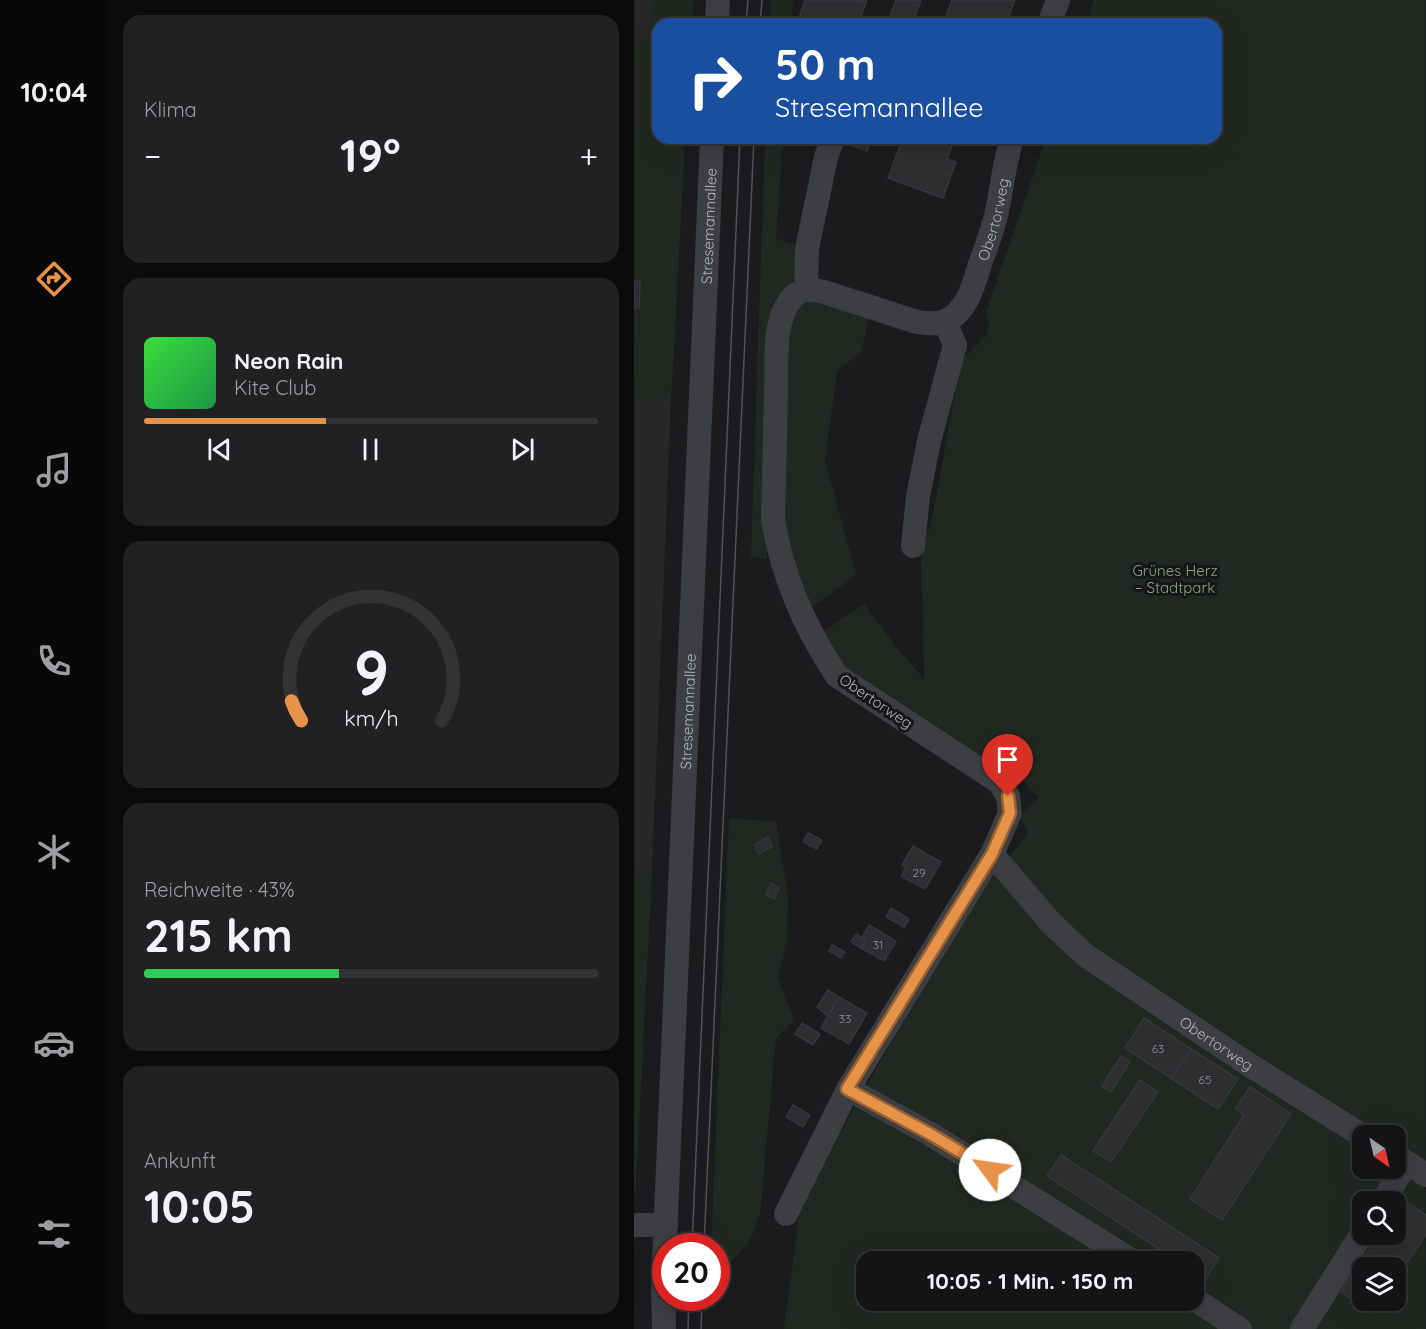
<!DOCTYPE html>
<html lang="de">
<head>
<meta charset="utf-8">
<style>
	:root { --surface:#141416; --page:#212123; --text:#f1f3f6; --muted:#9d9ea1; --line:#333335; --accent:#e69349 }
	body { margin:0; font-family:Quicksand,sans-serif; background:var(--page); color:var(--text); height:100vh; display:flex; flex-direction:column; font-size:22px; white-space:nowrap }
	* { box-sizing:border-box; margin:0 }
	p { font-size:20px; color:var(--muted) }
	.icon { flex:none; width:33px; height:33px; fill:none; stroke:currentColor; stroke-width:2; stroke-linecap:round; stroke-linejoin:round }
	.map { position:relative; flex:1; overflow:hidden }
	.sheet { display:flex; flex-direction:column; gap:15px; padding:15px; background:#0b0b0c; width:526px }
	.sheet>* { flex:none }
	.banner { position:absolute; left:18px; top:18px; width:570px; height:126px; border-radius:18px; box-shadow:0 6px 24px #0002,0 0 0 2px var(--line); background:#1a4fa0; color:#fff; overflow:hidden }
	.needle { width:39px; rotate:146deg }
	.buttons { position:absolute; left:718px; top:1125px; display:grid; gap:12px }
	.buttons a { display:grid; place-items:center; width:54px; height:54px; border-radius:12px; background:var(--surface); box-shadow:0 6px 24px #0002,0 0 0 2px var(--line); font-size:30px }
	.speed { position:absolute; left:18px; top:1233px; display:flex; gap:12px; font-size:30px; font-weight:700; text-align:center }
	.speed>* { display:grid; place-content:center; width:78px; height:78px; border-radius:50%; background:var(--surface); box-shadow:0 6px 24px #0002,0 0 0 2px var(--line); line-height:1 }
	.speed .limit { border:9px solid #d22; background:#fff; color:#111 }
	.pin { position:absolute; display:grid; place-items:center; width:51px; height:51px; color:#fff; margin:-62px -26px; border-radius:50% 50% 50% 0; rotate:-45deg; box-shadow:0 0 6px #0007 }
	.pin .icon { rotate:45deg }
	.me { position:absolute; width:66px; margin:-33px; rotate:301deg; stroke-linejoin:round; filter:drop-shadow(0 0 4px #0008) }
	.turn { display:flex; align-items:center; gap:21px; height:126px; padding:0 24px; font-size:27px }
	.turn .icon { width:78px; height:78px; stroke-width:2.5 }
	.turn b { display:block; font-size:42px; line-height:51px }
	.big { font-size:45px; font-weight:700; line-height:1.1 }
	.sheet .widget { flex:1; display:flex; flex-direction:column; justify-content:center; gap:9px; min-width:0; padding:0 21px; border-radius:18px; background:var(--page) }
	.sheet .dial { align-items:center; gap:0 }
	.dial svg { height:156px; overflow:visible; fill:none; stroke:var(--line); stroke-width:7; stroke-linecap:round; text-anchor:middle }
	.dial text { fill:var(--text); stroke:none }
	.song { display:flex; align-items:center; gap:18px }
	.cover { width:72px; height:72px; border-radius:9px; background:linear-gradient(135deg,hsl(120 70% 55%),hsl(140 70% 35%)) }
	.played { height:6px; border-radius:3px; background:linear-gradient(90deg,var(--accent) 40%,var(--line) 40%) }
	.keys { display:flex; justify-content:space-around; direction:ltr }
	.heat { display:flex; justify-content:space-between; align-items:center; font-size:33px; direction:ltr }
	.charge { height:9px; border-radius:4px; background:linear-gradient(90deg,#34c759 43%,var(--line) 0) }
	.trip { position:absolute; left:222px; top:1251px; width:348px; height:60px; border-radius:18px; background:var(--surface); box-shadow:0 6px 24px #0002,0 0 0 2px var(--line); font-weight:700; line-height:60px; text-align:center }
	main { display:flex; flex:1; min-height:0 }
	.dock { display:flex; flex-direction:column; width:108px; justify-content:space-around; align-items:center; background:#080809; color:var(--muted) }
	.dock .icon { width:42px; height:42px }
	.dock .active { color:var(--accent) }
	.dock b { font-size:27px; color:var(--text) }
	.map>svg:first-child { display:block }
	.built { fill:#27272a }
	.green { fill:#212821; fill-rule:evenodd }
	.building { fill:#2e2e31; stroke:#353639; stroke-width:1.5 }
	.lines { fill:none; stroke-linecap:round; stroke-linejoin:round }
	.minor { stroke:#3c3e42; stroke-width:24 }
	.tram { stroke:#4f5257; stroke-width:1.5 }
	.route-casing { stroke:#96602f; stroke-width:15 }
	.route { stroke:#e69349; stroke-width:10 }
	.labels { text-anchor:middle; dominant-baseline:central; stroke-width:6; stroke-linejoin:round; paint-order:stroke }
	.number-label { font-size:12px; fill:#8d9298 }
	.street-label { font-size:15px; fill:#aeb5bb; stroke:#161618 }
	.park-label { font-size:15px; fill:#8ba587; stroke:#161618 }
</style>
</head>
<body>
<main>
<nav class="dock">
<b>10:04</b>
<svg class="icon active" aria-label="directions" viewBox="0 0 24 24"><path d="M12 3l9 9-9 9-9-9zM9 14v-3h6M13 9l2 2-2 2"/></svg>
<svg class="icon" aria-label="music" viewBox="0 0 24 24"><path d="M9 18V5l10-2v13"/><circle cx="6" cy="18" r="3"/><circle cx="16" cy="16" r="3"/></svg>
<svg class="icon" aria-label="phone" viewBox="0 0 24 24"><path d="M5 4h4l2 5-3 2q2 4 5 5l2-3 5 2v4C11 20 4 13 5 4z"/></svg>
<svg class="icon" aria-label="climate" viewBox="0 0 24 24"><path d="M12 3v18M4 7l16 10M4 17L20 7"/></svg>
<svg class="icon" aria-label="car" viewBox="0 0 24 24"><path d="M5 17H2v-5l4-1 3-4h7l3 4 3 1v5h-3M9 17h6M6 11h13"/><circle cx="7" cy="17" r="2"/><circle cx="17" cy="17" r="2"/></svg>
<svg class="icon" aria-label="filters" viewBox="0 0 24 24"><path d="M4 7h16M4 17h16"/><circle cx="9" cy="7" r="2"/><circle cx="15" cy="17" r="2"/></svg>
</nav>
<section class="sheet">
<div class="widget"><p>Klima</p>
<div class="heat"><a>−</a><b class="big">19°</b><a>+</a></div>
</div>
<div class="widget">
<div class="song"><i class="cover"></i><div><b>Neon Rain</b><p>Kite Club</p></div></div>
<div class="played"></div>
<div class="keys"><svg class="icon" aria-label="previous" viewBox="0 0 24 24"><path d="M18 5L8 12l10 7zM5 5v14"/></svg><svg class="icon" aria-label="pause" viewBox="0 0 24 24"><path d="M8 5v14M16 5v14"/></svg><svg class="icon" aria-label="next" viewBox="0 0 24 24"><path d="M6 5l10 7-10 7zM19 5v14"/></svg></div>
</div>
<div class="widget dial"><svg viewBox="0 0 100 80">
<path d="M14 69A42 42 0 1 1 86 69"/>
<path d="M14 69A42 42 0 0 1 9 59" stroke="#e69349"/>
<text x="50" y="56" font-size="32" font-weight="700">9</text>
<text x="50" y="72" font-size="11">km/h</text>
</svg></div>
<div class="widget"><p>Reichweite · 43%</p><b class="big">215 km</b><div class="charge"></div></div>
<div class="widget"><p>Ankunft</p><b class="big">10:05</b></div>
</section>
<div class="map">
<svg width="792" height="1329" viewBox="0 0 792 1329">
	<rect width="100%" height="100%" fill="#1b1b1d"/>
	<path class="built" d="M 0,0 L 59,0 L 58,24 L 24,24 L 24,138 L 51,138 L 37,400 L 18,870 L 1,1197 L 0,1199 Z"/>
	<g class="green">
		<path d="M 19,0 L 59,0 L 58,24 L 24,24 L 24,138 L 51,138 L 37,400 L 1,397 L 5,281 L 0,280 L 0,162 L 7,78 L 0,60 L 0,40 L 14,40 Z"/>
		<path d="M 137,0 L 159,0 L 157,24 L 135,24 Z"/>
		<path d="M 460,0 L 791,0 L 791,1329 L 150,1329 L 167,1202 L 328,917 L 352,885 L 394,833 L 389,823 L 387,815 L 405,797 L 380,772 L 373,779 L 225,685 L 198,649 L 189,632 L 230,604 L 264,649 L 290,679 L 287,558 L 299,513 L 327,361 L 352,336 L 355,324 L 352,312 L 412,138 L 582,138 L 582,24 L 452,24 ZM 729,1136 L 762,1136 L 762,1168 L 729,1168 ZM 729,1202 L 762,1202 L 762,1234 L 729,1234 ZM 232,1262 L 560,1262 L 560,1300 L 232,1300 ZM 729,1268 L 762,1268 L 762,1300 L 729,1300 Z"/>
		<path d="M 131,138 L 149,138 L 142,239 L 166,246 L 162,275 L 152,290 L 136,372 L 133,559 L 117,556 Z"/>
		<path d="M 166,297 L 234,318 L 228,351 L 203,371 L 191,460 L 222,575 L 177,608 L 158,566 L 146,517 L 150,337 Z"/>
		<path d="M 95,818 L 142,822 L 154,897 L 153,939 L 144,977 L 160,1021 L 142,1038 L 126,1214 L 117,1238 L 83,1279 L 82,1246 L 77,1246 Z"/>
		<path d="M 0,870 L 18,870 L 1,1197 L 0,1199 Z"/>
	</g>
	<g class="building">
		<path d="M 171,0 L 233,0 L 224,24 L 172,24 L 164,21 Z"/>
		<path d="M 262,0 L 287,0 L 278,24 L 253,24 Z"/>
		<path d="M 318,0 L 381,0 L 372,24 L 309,24 Z"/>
		<path d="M 213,138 L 238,138 L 233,151 L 211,143 Z"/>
		<path d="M 269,138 L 321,138 L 313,159 L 322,162 L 309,198 L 254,178 Z"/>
		<path d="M 0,280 L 6,281 L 5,308 L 0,308 Z"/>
		<path d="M 174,833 L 188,840 L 183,849 L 169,842 Z"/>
		<path d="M 134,837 L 139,846 L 125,854 L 120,845 Z"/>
		<path d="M 279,846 L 307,862 L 291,889 L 267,876 L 272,868 L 268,865 Z"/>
		<path d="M 137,883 L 145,888 L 140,899 L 132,895 Z"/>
		<path d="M 257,908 L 275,919 L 270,927 L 252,917 Z"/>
		<path d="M 235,925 L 262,941 L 250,961 L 227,948 L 232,940 L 228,938 Z"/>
		<path d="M 222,934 L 232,940 L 227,948 L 217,942 Z"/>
		<path d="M 198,945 L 211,952 L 207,958 L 195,951 Z"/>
		<path d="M 194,990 L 205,997 L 194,1016 L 183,1007 Z"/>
		<path d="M 205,997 L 233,1013 L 215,1044 L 187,1028 Z"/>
		<path d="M 510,1018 L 557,1049 L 537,1078 L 491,1048 Z"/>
		<path d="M 168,1023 L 186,1034 L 179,1045 L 161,1034 Z"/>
		<path d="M 557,1049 L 604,1079 L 584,1109 L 537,1078 Z"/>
		<path d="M 487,1056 L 496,1062 L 477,1092 L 468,1086 Z"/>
		<path d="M 506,1080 L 524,1092 L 477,1162 L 459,1151 Z"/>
		<path d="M 616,1087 L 657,1114 L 588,1220 L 556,1199 L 610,1115 L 601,1109 Z"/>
		<path d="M 159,1105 L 176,1115 L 169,1127 L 152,1117 Z"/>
		<path d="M 427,1155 L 585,1258 L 572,1279 L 560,1271 L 560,1262 L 545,1262 L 413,1176 Z"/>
		<path d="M 769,1200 L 792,1215 L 792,1235 L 762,1279 L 762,1268 L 729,1268 L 729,1300 L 748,1300 L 739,1313 L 707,1292 L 746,1234 L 762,1234 L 762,1210 Z"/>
	</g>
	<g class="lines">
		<g class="minor">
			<path d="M 83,24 L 84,0"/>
			<path d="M 415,24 L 424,0"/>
			<path d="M 172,289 L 173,249 L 192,157 L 199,138"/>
			<path d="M 279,546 L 284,496 L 295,441 L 321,345 L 311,322"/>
			<path id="s1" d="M 358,854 L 418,924 L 451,955 L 614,1064 L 729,1136"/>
			<path d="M 214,1089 L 298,1135 L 500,1262"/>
			<path d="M 762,1156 L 792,1175"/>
			<path d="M 748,1202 L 773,1163"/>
			<path id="s2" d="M 152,1214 L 214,1089 L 358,854 L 376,813 L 374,796 L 365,782 L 203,676 C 171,628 148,576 139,519 C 140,477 141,435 142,394 C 143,368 139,330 152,307 C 161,290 172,287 190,292 L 283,322 C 292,323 303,325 311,321 C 333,312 340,284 346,264 C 352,248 358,232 362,215 C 368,190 370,163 378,138"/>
			<path d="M 0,1225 L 32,1225"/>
			<path d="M 560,1299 L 606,1329"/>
			<path id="s3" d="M 30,1329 L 29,1284 L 78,138"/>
			<path d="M 668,1329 L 729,1232"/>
		</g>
		<g class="tram">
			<path d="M 112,24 L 114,0"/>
			<path d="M 126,24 L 128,0"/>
			<path d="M 58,1246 L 106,138"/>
			<path d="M 70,1246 L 120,138"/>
			<path d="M 54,1329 L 55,1298"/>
			<path d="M 67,1329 L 68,1298"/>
		</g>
	</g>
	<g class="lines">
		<defs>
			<path id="route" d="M 356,1170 L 298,1135 L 213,1089 L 358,854 L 376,813 L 374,796"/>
		</defs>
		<use href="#route" class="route-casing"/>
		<use href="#route" class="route"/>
	</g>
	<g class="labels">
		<g class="number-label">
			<text x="285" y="872">29</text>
			<text x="244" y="944">31</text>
			<text x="211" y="1018">33</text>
			<text x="524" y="1048">63</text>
			<text x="571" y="1079">65</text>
		</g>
		<g class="street-label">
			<text stroke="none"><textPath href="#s2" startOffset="1359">Obertorweg</textPath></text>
			<text stroke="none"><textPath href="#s3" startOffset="1104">Stresemannallee</textPath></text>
			<text transform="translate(242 701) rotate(34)">Obertorweg</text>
			<text stroke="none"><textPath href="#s3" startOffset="618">Stresemannallee</textPath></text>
			<text stroke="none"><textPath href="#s1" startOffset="296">Obertorweg</textPath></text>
		</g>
		<g class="park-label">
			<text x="541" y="570">Grünes Herz<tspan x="541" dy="17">– Stadtpark</tspan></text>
		</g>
	</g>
</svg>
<div class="buttons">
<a><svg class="needle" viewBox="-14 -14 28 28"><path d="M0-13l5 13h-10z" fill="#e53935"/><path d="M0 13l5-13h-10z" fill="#9d9ea1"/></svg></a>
<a><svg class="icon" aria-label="search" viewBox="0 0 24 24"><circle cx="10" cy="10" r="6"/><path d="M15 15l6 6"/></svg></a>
<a><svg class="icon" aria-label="layers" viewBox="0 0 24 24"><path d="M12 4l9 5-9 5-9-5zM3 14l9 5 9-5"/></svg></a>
</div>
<div class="speed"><div class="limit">20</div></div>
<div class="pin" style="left:374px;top:796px;background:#d93025"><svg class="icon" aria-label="arrive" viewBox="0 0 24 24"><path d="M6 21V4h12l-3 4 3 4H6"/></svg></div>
<svg class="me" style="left:356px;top:1170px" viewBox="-20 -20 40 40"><circle r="19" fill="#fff"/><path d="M0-13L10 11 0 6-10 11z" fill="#e69349"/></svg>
<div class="trip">10:05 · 1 Min. · 150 m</div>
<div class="banner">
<div class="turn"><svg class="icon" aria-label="right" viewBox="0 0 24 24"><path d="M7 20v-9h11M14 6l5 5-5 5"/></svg><div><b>50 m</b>Stresemannallee</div></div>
</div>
</div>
</main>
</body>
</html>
